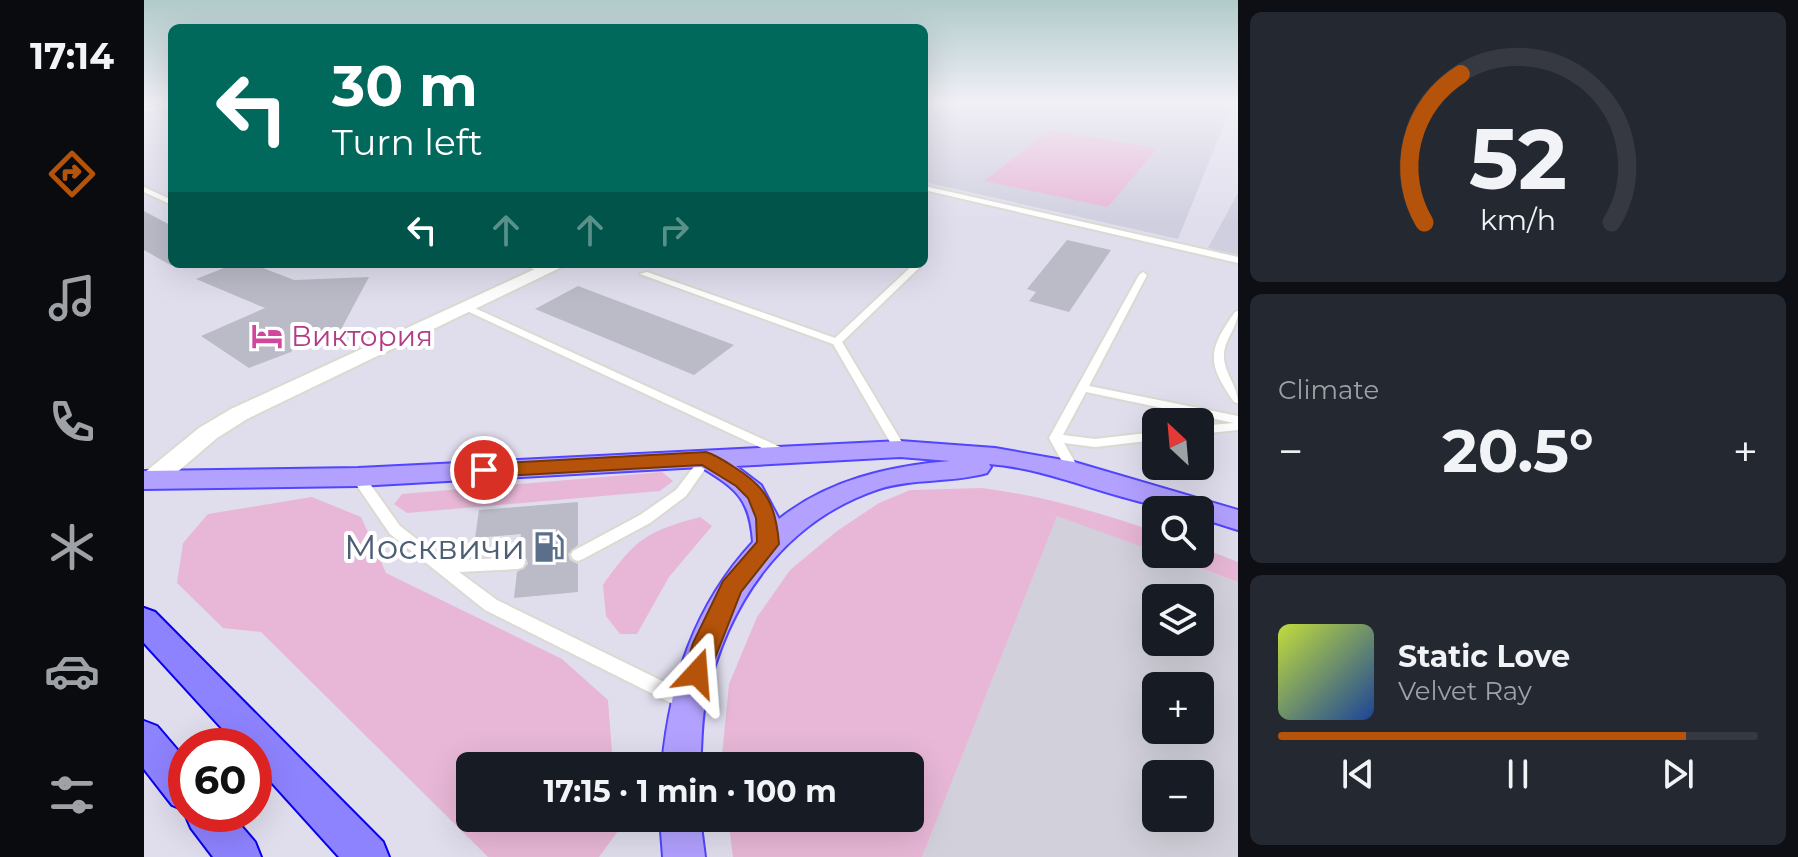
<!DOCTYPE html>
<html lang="en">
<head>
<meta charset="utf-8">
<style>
	:root { --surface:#171b24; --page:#242831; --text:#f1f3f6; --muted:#9ea1a6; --line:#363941; --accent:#b45309 }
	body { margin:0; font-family:Montserrat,sans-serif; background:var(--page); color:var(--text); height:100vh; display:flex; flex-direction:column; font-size:30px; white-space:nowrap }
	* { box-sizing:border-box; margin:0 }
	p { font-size:26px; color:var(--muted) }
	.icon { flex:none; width:44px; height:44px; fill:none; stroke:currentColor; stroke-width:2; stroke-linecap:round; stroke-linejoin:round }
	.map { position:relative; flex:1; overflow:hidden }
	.panel { display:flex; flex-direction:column; gap:12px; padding:12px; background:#0d0f14; width:560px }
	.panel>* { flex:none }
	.banner { position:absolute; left:24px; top:24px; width:760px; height:244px; border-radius:12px; box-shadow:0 8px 32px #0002; background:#00695c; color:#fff; overflow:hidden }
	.needle { width:52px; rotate:334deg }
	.fabs { position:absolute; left:998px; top:408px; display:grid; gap:16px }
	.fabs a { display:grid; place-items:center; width:72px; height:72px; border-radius:12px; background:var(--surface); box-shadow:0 8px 32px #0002; font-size:40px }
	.speed { position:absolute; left:24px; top:728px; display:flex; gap:16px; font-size:40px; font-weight:700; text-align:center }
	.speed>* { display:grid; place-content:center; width:104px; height:104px; border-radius:50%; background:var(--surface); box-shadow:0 8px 32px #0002; line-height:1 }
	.speed .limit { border:12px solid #d22; background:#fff; color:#111 }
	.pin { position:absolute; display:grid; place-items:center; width:68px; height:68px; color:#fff; margin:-34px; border:4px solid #fff; border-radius:50%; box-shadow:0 2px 8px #0007 }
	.me { position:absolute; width:88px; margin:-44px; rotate:19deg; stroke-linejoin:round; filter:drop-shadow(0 0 6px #0008) }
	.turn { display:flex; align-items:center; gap:28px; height:168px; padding:0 32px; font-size:36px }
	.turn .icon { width:104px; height:104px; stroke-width:2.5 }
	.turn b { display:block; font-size:56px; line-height:68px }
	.lanes { display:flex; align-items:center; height:76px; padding:0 32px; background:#0003; justify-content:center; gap:40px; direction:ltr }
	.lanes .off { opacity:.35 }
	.big { font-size:60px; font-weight:700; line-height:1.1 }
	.panel .tile { flex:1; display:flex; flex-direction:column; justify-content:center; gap:12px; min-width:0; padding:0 28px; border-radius:12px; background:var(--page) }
	.panel .dial { align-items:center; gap:0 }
	.dial svg { height:208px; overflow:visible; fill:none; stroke:var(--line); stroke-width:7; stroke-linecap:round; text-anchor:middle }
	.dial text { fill:var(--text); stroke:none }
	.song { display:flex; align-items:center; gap:24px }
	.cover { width:96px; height:96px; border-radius:12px; background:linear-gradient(135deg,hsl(70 70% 55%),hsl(220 70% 35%)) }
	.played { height:8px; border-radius:4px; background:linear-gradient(90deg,var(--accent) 85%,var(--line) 85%) }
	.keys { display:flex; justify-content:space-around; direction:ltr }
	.heat { display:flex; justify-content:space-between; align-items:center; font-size:44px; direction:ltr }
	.trip { position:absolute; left:312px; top:752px; width:468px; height:80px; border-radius:12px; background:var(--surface); box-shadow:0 8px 32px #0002; font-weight:700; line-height:80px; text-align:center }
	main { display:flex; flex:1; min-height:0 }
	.dock { display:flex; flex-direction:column; width:144px; justify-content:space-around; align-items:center; background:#090b0e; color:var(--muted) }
	.dock .icon { width:56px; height:56px }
	.dock .current { color:var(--accent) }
	.dock b { font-size:36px; color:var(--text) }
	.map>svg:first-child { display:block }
	.industrial { fill:#d2d1db; fill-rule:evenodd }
	.education { fill:#d0cfdf }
	.green { fill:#e8b7d7 }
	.building { fill:#bbbbc8 }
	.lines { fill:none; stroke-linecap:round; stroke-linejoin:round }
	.lane-casing { stroke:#dadad1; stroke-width:4 }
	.street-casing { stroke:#dadad1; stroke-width:4 }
	.primary-casing { stroke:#5145ff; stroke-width:4 }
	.highway-casing { stroke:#0800eb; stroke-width:4 }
	.lane { fill:#fff; fill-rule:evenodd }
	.street { fill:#fff; fill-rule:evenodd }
	.primary { fill:#b2a1ff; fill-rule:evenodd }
	.highway { fill:#8e83ff; fill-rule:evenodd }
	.route { fill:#b45309; stroke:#753606; stroke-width:2 }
	.labels { text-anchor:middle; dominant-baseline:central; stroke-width:8; stroke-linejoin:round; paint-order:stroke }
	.hotel-label { font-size:28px; fill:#b23c85; stroke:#fff; text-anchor:start }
	.near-service-label { font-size:34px; fill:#4e5e75; stroke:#fff; text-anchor:end }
</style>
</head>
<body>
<main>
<nav class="dock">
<b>17:14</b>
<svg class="icon current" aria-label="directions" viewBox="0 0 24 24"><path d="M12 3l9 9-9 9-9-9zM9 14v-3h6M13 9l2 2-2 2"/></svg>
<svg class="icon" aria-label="music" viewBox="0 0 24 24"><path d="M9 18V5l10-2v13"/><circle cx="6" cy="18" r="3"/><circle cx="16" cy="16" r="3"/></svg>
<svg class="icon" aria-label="phone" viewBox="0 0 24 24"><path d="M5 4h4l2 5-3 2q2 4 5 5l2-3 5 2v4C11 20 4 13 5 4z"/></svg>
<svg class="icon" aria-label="climate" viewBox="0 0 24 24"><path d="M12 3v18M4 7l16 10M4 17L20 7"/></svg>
<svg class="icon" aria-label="car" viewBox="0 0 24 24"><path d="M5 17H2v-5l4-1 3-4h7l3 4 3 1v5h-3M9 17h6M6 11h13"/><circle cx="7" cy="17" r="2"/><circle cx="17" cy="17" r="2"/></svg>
<svg class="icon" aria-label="filters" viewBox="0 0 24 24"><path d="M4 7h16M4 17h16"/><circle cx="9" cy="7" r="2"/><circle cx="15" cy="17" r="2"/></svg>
</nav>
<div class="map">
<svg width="1094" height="857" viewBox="0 0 1094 857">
	<rect width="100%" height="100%" fill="#e0deed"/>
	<path class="industrial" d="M 913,515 L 1094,582 L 1094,857 L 778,857 ZM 1012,598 L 1056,598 L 1056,642 L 1012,642 ZM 1012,686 L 1056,686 L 1056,730 L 1012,730 ZM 1012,774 L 1056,774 L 1056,818 L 1012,818 Z"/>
	<g class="education">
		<path d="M 780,103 L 1055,103 L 1087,107 L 1034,239 L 780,182 Z"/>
		<path d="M 1094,193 L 1094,255 L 1064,248 Z"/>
	</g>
	<g class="green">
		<path d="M 906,130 L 1013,148 L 964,207 L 840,181 Z"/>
		<path d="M 518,472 L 529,481 L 516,491 L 263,513 L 250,504 L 258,494 Z"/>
		<path d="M 838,488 C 899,496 955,512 1012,532 L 1012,552 L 913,516 L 778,857 L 589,857 L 584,818 L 766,818 L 766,766 L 577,766 L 585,684 L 613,617 L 646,570 L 693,531 L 735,503 L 766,490 Z"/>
		<path d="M 168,497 L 217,517 L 242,573 L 418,659 L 464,700 L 469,766 L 326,766 L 326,818 L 473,818 L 474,831 L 455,857 L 344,857 L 117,632 L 79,628 L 33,583 L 39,543 L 64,514 Z"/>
		<path d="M 556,517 L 568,526 L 525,577 L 493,634 L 476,634 L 462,616 L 459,585 C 492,539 501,532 556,517 Z"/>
		<path d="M 1056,547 L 1094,562 L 1094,582 L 1019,554 L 1056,554 Z"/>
	</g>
	<g class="building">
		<path d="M 0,211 L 28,226 L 28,266 L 0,250 Z"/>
		<path d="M 923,240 L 967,250 L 925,312 L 885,301 L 892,292 L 883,289 Z"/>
		<path d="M 90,264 L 109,264 L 150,280 L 225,277 L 194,335 L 156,339 L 147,352 L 105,368 L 57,336 L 121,308 L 52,279 Z"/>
		<path d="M 434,286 L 590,345 L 550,375 L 391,309 Z"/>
		<path d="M 434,502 L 434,545 L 424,554 L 426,560 L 434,564 L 434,592 L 370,598 L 373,572 L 384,564 L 382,558 L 375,554 L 377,534 L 331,538 L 335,510 Z"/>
	</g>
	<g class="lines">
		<defs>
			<g id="lane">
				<path d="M 26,103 L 28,106 L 0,112 L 0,108 Z"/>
				<path d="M 780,186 L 1094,257 L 1094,263 L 780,190 Z"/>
				<path d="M 0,187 L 28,200 L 28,205 L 0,192 Z"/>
				<path d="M 378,264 L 390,264 L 405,271 L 398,273 Z"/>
				<path d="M 770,264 L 777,266 L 698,342 L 762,449 L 756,453 L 750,449 L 689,344 L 496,274 L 503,272 L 691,338 Z"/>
				<path d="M 999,272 L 1003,275 L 945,386 L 1094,416 L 1094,430 L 1056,434 L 1056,426 L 1090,423 L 942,392 L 919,435 L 951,439 L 1012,432 L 1012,440 L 951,447 L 920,443 L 936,471 L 930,475 L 925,474 L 905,438 L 995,275 Z"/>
				<path d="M 324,305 L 645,451 L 647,454 L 645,457 L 637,457 L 321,310 L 319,308 Z"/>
				<path d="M 1094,311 C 1094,327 1081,338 1080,354 C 1079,373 1094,385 1094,403 L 1090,402 C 1063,363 1063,351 1091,312 Z"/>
				<path d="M 562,455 L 568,459 L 542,496 L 506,523 L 439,559 L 434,561 L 429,559 L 427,555 L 429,551 L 496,515 L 532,490 L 558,456 Z"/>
				<path d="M 214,473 L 219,474 L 256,526 L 301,561 L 374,557 L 379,559 L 381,563 L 379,567 L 374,569 L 315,572 L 353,600 L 549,696 L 552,702 L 549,708 L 543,710 L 537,708 L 341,610 L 246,534 L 207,477 L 209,474 Z"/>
			</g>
			<path id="street" d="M 402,264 L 424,264 L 103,419 L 73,438 L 17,486 L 0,487 L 0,473 L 55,428 L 87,409 Z"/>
			<g id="primary">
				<path d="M 756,441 L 851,448 L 930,462 L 1094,510 L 1094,530 L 1056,518 L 1056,510 C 987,510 916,469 845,464 L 847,467 L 843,473 C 808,483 770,478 735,489 C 639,521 583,604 562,699 C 557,721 558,744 556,766 L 518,766 C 526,681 550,606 609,542 C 606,499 593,489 557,467 L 214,486 L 0,489 L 0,471 L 214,468 ZM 756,457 L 806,461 C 745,466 684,480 635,519 L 617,485 L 592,466 Z"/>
				<path d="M 516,818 L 556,818 L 561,857 L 519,857 Z"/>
			</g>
			<g id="highway">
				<path d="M 0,608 L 11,612 L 239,842 L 245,857 L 195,857 L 110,763 L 110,746 L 94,746 L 0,643 Z"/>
				<path d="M 0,721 L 13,726 L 42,760 L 42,811 L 28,805 L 0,769 Z"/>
				<path d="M 42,811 L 42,814 L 87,814 L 111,842 L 117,857 L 69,857 L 47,828 L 41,814 Z"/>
			</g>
		</defs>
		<use href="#lane" class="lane-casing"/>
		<use href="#street" class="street-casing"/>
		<use href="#primary" class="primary-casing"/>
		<use href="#highway" class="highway-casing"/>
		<use href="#lane" class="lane"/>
		<use href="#street" class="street"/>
		<use href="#primary" class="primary"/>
		<use href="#highway" class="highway"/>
	</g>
	<linearGradient id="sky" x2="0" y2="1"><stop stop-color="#b1caca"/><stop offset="0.46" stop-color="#f1f0f7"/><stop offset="1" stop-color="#f1f0f7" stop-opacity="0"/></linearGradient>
	<rect width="1094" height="223" fill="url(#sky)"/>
	<path class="route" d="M 562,452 C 572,455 581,461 590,467 C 623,487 632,506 635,544 L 597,592 L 562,681 L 553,684 L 543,681 L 540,673 L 549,643 L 579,581 L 613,542 L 612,518 L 604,498 L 592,486 L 558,465 L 340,477 L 331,470 L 340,464 Z"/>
	<defs>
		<symbol id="hotel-bare" viewBox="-9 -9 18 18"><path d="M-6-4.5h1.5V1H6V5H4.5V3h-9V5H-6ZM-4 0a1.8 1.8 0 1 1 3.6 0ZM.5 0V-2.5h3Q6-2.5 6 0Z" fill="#d1479c" stroke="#fff" stroke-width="2.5" paint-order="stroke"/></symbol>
		<symbol id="fuel-bare" viewBox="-9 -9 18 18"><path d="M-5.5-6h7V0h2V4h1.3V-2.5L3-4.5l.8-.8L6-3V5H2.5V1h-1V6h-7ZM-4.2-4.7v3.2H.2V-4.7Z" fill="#5c6f8a" stroke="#fff" stroke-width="2.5" paint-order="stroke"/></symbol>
	</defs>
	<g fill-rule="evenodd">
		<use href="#hotel-bare" x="101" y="314" width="44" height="44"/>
		<use href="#fuel-bare" x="383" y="525" width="44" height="44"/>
	</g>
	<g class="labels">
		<g class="hotel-label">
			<text x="147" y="336">Виктория</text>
		</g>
		<g class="near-service-label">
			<text x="381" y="547">Москвичи</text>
		</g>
	</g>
</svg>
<div class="fabs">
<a><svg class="needle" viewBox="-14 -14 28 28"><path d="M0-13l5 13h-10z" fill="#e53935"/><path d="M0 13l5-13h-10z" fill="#9ea1a6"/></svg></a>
<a><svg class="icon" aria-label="search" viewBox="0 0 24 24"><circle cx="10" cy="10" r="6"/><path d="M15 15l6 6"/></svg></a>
<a><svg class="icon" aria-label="layers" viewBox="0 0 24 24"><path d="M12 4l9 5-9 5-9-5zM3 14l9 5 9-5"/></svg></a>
<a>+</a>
<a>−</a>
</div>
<div class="speed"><div class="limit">60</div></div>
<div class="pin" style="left:340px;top:470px;background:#d93025"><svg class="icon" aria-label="arrive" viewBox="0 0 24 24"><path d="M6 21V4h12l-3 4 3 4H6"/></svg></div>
<svg class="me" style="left:553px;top:673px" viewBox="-20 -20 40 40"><path d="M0-17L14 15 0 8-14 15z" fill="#b45309" stroke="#fff" stroke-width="4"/></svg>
<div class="trip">17:15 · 1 min · 100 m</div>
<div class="banner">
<div class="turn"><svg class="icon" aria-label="left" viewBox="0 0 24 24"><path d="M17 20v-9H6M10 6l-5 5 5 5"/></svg><div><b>30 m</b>Turn left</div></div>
<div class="lanes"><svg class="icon" aria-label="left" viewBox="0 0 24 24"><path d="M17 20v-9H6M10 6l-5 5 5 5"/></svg><svg class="icon off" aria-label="ahead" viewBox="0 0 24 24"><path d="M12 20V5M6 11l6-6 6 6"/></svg><svg class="icon off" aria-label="ahead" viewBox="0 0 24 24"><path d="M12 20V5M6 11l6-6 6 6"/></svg><svg class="icon off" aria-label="right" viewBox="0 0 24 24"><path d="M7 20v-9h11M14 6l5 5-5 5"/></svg></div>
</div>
</div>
<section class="panel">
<div class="tile dial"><svg viewBox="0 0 100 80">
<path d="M14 69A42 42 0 1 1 86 69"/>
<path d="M14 69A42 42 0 0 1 28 12" stroke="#b45309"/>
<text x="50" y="56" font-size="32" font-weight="700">52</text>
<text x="50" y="72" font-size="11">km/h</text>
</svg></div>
<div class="tile"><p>Climate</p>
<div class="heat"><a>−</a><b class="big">20.5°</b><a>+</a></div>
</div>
<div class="tile">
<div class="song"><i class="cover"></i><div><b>Static Love</b><p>Velvet Ray</p></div></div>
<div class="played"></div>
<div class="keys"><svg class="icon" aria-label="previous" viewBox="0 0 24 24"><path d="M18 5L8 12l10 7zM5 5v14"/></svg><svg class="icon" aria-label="pause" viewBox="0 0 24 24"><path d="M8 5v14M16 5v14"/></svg><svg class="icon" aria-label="next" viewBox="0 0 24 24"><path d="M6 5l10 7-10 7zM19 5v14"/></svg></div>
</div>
</section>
</main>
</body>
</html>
